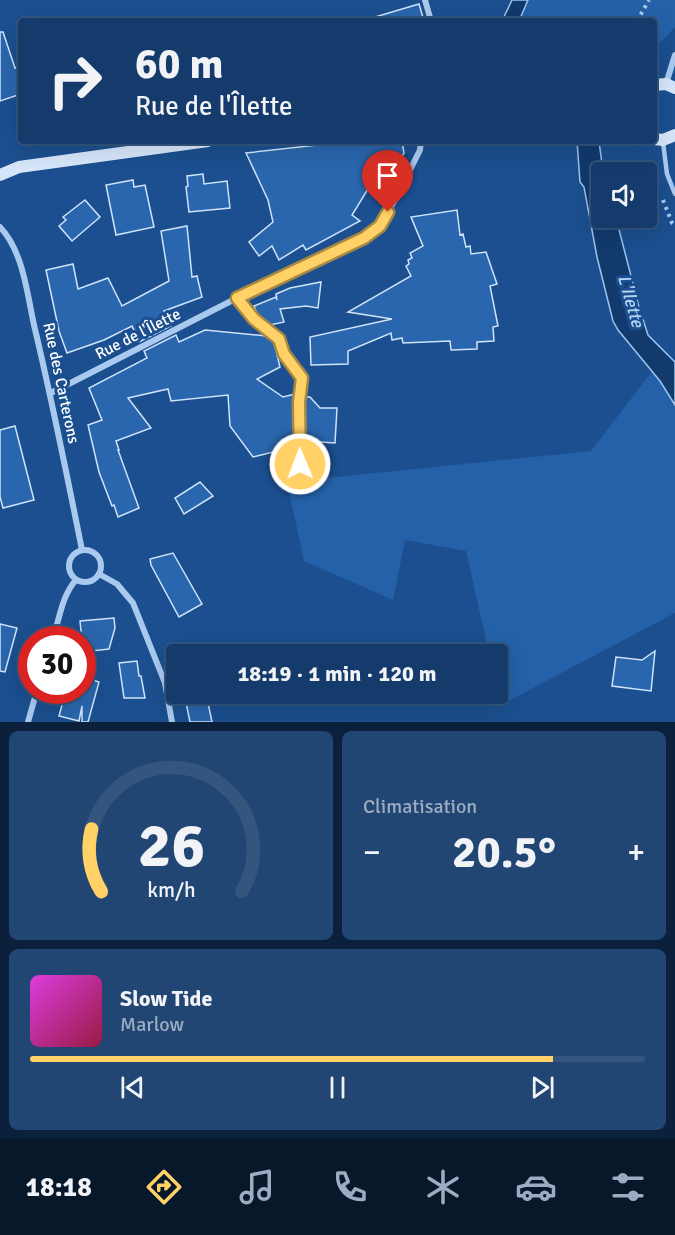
<!DOCTYPE html>
<html lang="fr">
<head>
<meta charset="utf-8">
<style>
	:root { --surface:#143b6b; --page:#214673; --text:#f1f3f6; --muted:#9dadc1; --line:#33557e; --accent:#ffd166 }
	body { margin:0; font-family:Signika,sans-serif; background:var(--page); color:var(--text); height:100vh; display:flex; flex-direction:column; font-size:22px; white-space:nowrap }
	* { box-sizing:border-box; margin:0 }
	p { font-size:20px; color:var(--muted) }
	.icon { flex:none; width:33px; height:33px; fill:none; stroke:currentColor; stroke-width:2; stroke-linecap:round; stroke-linejoin:round }
	.map { position:relative; height:722px; overflow:hidden }
	.side { display:flex; flex-direction:column; gap:9px; padding:9px; background:#0b203b; flex:1 }
	.side>* { flex:none }
	.guide { position:absolute; left:18px; top:18px; width:639px; height:126px; border-radius:6px; box-shadow:0 6px 24px #0002,0 0 0 2px var(--line); background:#143b6b; color:var(--text); overflow:hidden }
	.buttons { position:absolute; left:591px; top:162px; display:grid; gap:12px }
	.buttons a { display:grid; place-items:center; width:66px; height:66px; border-radius:6px; background:var(--surface); box-shadow:0 6px 24px #0002,0 0 0 2px var(--line); font-size:30px }
	.speed { position:absolute; left:18px; top:626px; display:flex; gap:12px; font-size:30px; font-weight:700; text-align:center }
	.speed>* { display:grid; place-content:center; width:78px; height:78px; border-radius:50%; background:var(--surface); box-shadow:0 6px 24px #0002,0 0 0 2px var(--line); line-height:1 }
	.speed .limit { border:9px solid #d22; background:#fff; color:#111 }
	.pin { position:absolute; display:grid; place-items:center; width:51px; height:51px; color:#fff; margin:-62px -26px; border-radius:50% 50% 50% 0; rotate:-45deg; box-shadow:0 0 6px #0007 }
	.pin .icon { rotate:45deg }
	.me { position:absolute; width:66px; margin:-33px; rotate:359deg; stroke-linejoin:round; filter:drop-shadow(0 0 4px #0008) }
	.turn { display:flex; align-items:center; gap:21px; height:126px; padding:0 18px; font-size:27px }
	.turn .icon { width:78px; height:78px; stroke-width:2.5 }
	.turn b { display:block; font-size:42px; line-height:51px }
	.big { font-size:45px; font-weight:700; line-height:1.1 }
	.side .tile { flex:1; display:flex; flex-direction:column; justify-content:center; gap:9px; min-width:0; padding:0 21px; border-radius:9px; background:var(--page) }
	.side .dial { align-items:center; gap:0 }
	.dial svg { height:156px; overflow:visible; fill:none; stroke:var(--line); stroke-width:7; stroke-linecap:round; text-anchor:middle }
	.dial text { fill:var(--text); stroke:none }
	.song { display:flex; align-items:center; gap:18px }
	.cover { width:72px; height:72px; border-radius:9px; background:linear-gradient(135deg,hsl(300 70% 55%),hsl(340 70% 35%)) }
	.played { height:6px; border-radius:3px; background:linear-gradient(90deg,var(--accent) 85%,var(--line) 85%) }
	.keys { display:flex; justify-content:space-around; direction:ltr }
	.heat { display:flex; justify-content:space-between; align-items:center; font-size:33px; direction:ltr }
	.side .tiles { flex:1; display:grid; gap:9px; grid-template-columns:1fr 1fr }
	.tile:last-child { grid-column:span 2 }
	.trip { position:absolute; left:166px; top:644px; width:342px; height:60px; border-radius:6px; background:var(--surface); box-shadow:0 6px 24px #0002,0 0 0 2px var(--line); font-weight:700; line-height:60px; text-align:center }
	.dock { display:flex; height:96px; justify-content:space-around; align-items:center; background:#08182b; color:var(--muted) }
	.dock .icon { width:42px; height:42px }
	.dock .on { color:var(--accent) }
	.dock b { font-size:27px; color:var(--text) }
	.map>svg:first-child { display:block }
	.green { fill:#2461a8 }
	.water { fill:#123a6d; stroke:#9cc4f0; stroke-width:1.5 }
	.building { fill:#2a66ad; stroke:#cfe3fa; stroke-width:1.5 }
	.lines { fill:none; stroke-linecap:round; stroke-linejoin:round }
	.path { stroke:#a9c9ee; stroke-width:4; stroke-dasharray:3 4.5; stroke-linecap:butt }
	.lane { stroke:#a9c9ee; stroke-width:4.5 }
	.street { stroke:#a9c9ee; stroke-width:6 }
	.secondary { stroke:#d6e6fa; stroke-width:12 }
	.route-casing { stroke:#a68842; stroke-width:15 }
	.route { stroke:#ffd166; stroke-width:10 }
	.labels { text-anchor:middle; dominant-baseline:central; stroke-width:6; stroke-linejoin:round; paint-order:stroke }
	.street-label { font-size:16px; fill:#fff; stroke:#1b4f8f }
	.water-label { font-size:18px; font-style:italic; fill:#b5d3f5; stroke:#1b4f8f }
</style>
</head>
<body>
<div class="map">
<svg width="675" height="722" viewBox="0 0 675 722">
	<rect width="100%" height="100%" fill="#1b4f8f"/>
	<g class="green">
		<path d="M 528,0 L 675,0 L 675,27 L 654,49 L 654,21 L 519,21 Z"/>
		<path d="M 653,370 L 675,388 L 675,613 L 501,705 L 498,691 L 498,654 L 489,654 L 466,551 L 405,540 L 393,600 L 304,561 L 287,482 L 591,451 Z"/>
	</g>
	<g class="water">
		<path d="M 512,0 L 528,0 L 519,21 L 502,21 Z"/>
		<path d="M 577,141 L 599,141 L 603,172 L 602,218 L 616,218 L 639,307 L 648,335 L 675,362 L 675,405 L 660,381 L 618,330 L 613,321 L 597,257 L 584,187 L 580,182 Z"/>
	</g>
	<g class="building">
		<path d="M 419,4 L 424,21 L 376,21 L 375,17 Z"/>
		<path d="M 0,32 L 3,32 L 15,68 L 21,66 L 21,94 L 0,101 Z"/>
		<path d="M 354,141 L 402,141 L 404,153 L 388,180 L 382,176 L 378,182 L 374,179 L 352,215 L 360,221 L 306,250 L 303,245 L 279,260 L 272,246 L 259,256 L 249,242 L 273,222 L 268,200 L 246,153 Z"/>
		<path d="M 203,174 L 204,184 L 227,181 L 230,208 L 189,212 L 186,187 L 188,186 L 187,176 Z"/>
		<path d="M 133,180 L 134,187 L 145,185 L 154,227 L 116,235 L 106,185 Z"/>
		<path d="M 85,200 L 100,217 L 72,241 L 59,226 L 66,220 L 63,217 Z"/>
		<path d="M 457,210 L 460,235 L 463,234 L 466,247 L 470,246 L 471,254 L 486,252 L 497,284 L 490,286 L 498,326 L 493,327 L 494,341 L 477,342 L 477,349 L 451,350 L 450,341 L 403,343 L 402,338 L 392,340 L 391,333 L 348,351 L 348,364 L 311,365 L 310,337 L 392,319 L 348,312 L 411,276 L 406,266 L 409,264 L 408,260 L 412,258 L 410,253 L 423,246 L 411,217 Z"/>
		<path d="M 187,226 L 192,277 L 197,276 L 202,297 L 164,311 L 171,326 L 139,342 L 132,326 L 104,340 L 67,353 L 59,331 L 46,270 L 73,264 L 78,289 L 108,278 L 122,306 L 169,281 L 161,231 Z"/>
		<path d="M 321,282 L 318,308 L 306,306 L 280,309 L 284,322 L 270,325 L 257,314 L 254,306 L 276,297 L 277,300 L 276,294 L 290,288 Z"/>
		<path d="M 205,330 L 267,336 L 274,342 L 280,367 L 257,379 L 283,397 L 295,394 L 294,447 L 253,457 L 230,426 L 228,395 L 171,401 L 168,389 L 128,398 L 151,428 L 116,441 L 119,450 L 118,450 L 139,508 L 118,517 L 114,505 L 112,506 L 99,472 L 88,425 L 102,420 L 89,388 L 147,358 L 144,351 L 176,335 L 179,342 Z"/>
		<path d="M 305,397 L 310,397 L 320,408 L 337,408 L 335,443 L 305,441 Z"/>
		<path d="M 15,426 L 34,500 L 3,508 L 0,497 L 0,430 Z"/>
		<path d="M 200,482 L 213,496 L 184,514 L 175,498 Z"/>
		<path d="M 173,553 L 202,604 L 179,617 L 151,565 L 150,559 Z"/>
		<path d="M 114,618 L 115,628 L 109,649 L 83,652 L 80,621 Z"/>
		<path d="M 0,624 L 17,628 L 5,672 L 0,671 Z"/>
		<path d="M 655,651 L 651,691 L 612,686 L 616,657 L 642,660 Z"/>
		<path d="M 137,661 L 139,676 L 141,676 L 145,698 L 124,698 L 119,663 Z"/>
		<path d="M 82,677 L 99,682 L 88,722 L 82,722 L 82,706 L 79,721 L 59,716 L 66,690 L 82,690 Z"/>
		<path d="M 184,693 L 206,693 L 212,722 L 190,722 Z"/>
	</g>
	<g class="lines">
		<g class="path">
			<path d="M 637,21 L 649,0"/>
			<path d="M 663,200 L 672,223 L 675,226"/>
		</g>
		<path class="lane" d="M 663,142 L 667,174 L 675,194"/>
		<g class="street">
			<path d="M 425,0 L 431,21"/>
			<path d="M 666,84 L 675,55"/>
			<path d="M 0,227 C 23,251 27,293 34,325 C 52,400 67,475 82,550"/>
			<path d="M 237,298 L 254,319 L 279,339 L 284,354 L 302,378 L 299,402 L 300,463"/>
			<path d="M 51,393 L 237,298 L 364,238 L 380,226 L 396,198 L 420,150 L 421,141"/>
			<circle cx="85" cy="566" r="16"/>
			<path d="M 99,574 L 117,584 L 133,603 L 165,683 L 172,722"/>
			<path d="M 53,639 C 59,620 62,595 76,580"/>
			<path d="M 28,722 L 37,690"/>
		</g>
		<g class="secondary">
			<path d="M 654,85 L 666,84 L 675,88"/>
			<path d="M 654,139 L 663,140 L 675,135"/>
			<path d="M 0,175 L 19,167 L 208,141"/>
		</g>
	</g>
	<g class="lines">
		<defs>
			<path id="route" d="M 300,464 L 299,402 L 302,378 L 284,354 L 279,339 L 254,319 L 237,298 L 364,238 L 380,226 L 388,212"/>
		</defs>
		<use href="#route" class="route-casing"/>
		<use href="#route" class="route"/>
	</g>
	<g class="labels">
		<g class="street-label">
			<text transform="translate(138 334) rotate(-27)">Rue de l'Îlette</text>
			<text transform="translate(61 383) rotate(78)">Rue des Carterons</text>
		</g>
		<g class="water-label">
			<text transform="translate(631 301) rotate(74)">L'Ilette</text>
		</g>
	</g>
</svg>
<div class="buttons">
<a><svg class="icon" aria-label="sound" viewBox="0 0 24 24"><path d="M4 9h4l5-4v14l-5-4H4zM17 9q2 3 0 6"/></svg></a>
</div>
<div class="speed"><div class="limit">30</div></div>
<div class="pin" style="left:388px;top:212px;background:#d93025"><svg class="icon" aria-label="arrive" viewBox="0 0 24 24"><path d="M6 21V4h12l-3 4 3 4H6"/></svg></div>
<svg class="me" style="left:300px;top:464px" viewBox="-20 -20 40 40"><circle r="17" fill="#ffd166" stroke="#fff" stroke-width="3"/><path d="M0-11L8 9 0 5-8 9z" fill="#fff"/></svg>
<div class="trip">18:19 · 1 min · 120 m</div>
<div class="guide">
<div class="turn"><svg class="icon" aria-label="right" viewBox="0 0 24 24"><path d="M7 20v-9h11M14 6l5 5-5 5"/></svg><div><b>60 m</b>Rue de l'Îlette</div></div>
</div>
</div>
<section class="side">
<div class="tiles">
<div class="tile dial"><svg viewBox="0 0 100 80">
<path d="M14 69A42 42 0 1 1 86 69"/>
<path d="M14 69A42 42 0 0 1 9 37" stroke="#ffd166"/>
<text x="50" y="56" font-size="32" font-weight="700">26</text>
<text x="50" y="72" font-size="11">km/h</text>
</svg></div>
<div class="tile"><p>Climatisation</p>
<div class="heat"><a>−</a><b class="big">20.5°</b><a>+</a></div>
</div>
<div class="tile">
<div class="song"><i class="cover"></i><div><b>Slow Tide</b><p>Marlow</p></div></div>
<div class="played"></div>
<div class="keys"><svg class="icon" aria-label="previous" viewBox="0 0 24 24"><path d="M18 5L8 12l10 7zM5 5v14"/></svg><svg class="icon" aria-label="pause" viewBox="0 0 24 24"><path d="M8 5v14M16 5v14"/></svg><svg class="icon" aria-label="next" viewBox="0 0 24 24"><path d="M6 5l10 7-10 7zM19 5v14"/></svg></div>
</div>
</div>
</section>
<nav class="dock">
<b>18:18</b>
<svg class="icon on" aria-label="directions" viewBox="0 0 24 24"><path d="M12 3l9 9-9 9-9-9zM9 14v-3h6M13 9l2 2-2 2"/></svg>
<svg class="icon" aria-label="music" viewBox="0 0 24 24"><path d="M9 18V5l10-2v13"/><circle cx="6" cy="18" r="3"/><circle cx="16" cy="16" r="3"/></svg>
<svg class="icon" aria-label="phone" viewBox="0 0 24 24"><path d="M5 4h4l2 5-3 2q2 4 5 5l2-3 5 2v4C11 20 4 13 5 4z"/></svg>
<svg class="icon" aria-label="climate" viewBox="0 0 24 24"><path d="M12 3v18M4 7l16 10M4 17L20 7"/></svg>
<svg class="icon" aria-label="car" viewBox="0 0 24 24"><path d="M5 17H2v-5l4-1 3-4h7l3 4 3 1v5h-3M9 17h6M6 11h13"/><circle cx="7" cy="17" r="2"/><circle cx="17" cy="17" r="2"/></svg>
<svg class="icon" aria-label="filters" viewBox="0 0 24 24"><path d="M4 7h16M4 17h16"/><circle cx="9" cy="7" r="2"/><circle cx="15" cy="17" r="2"/></svg>
</nav>
</body>
</html>
